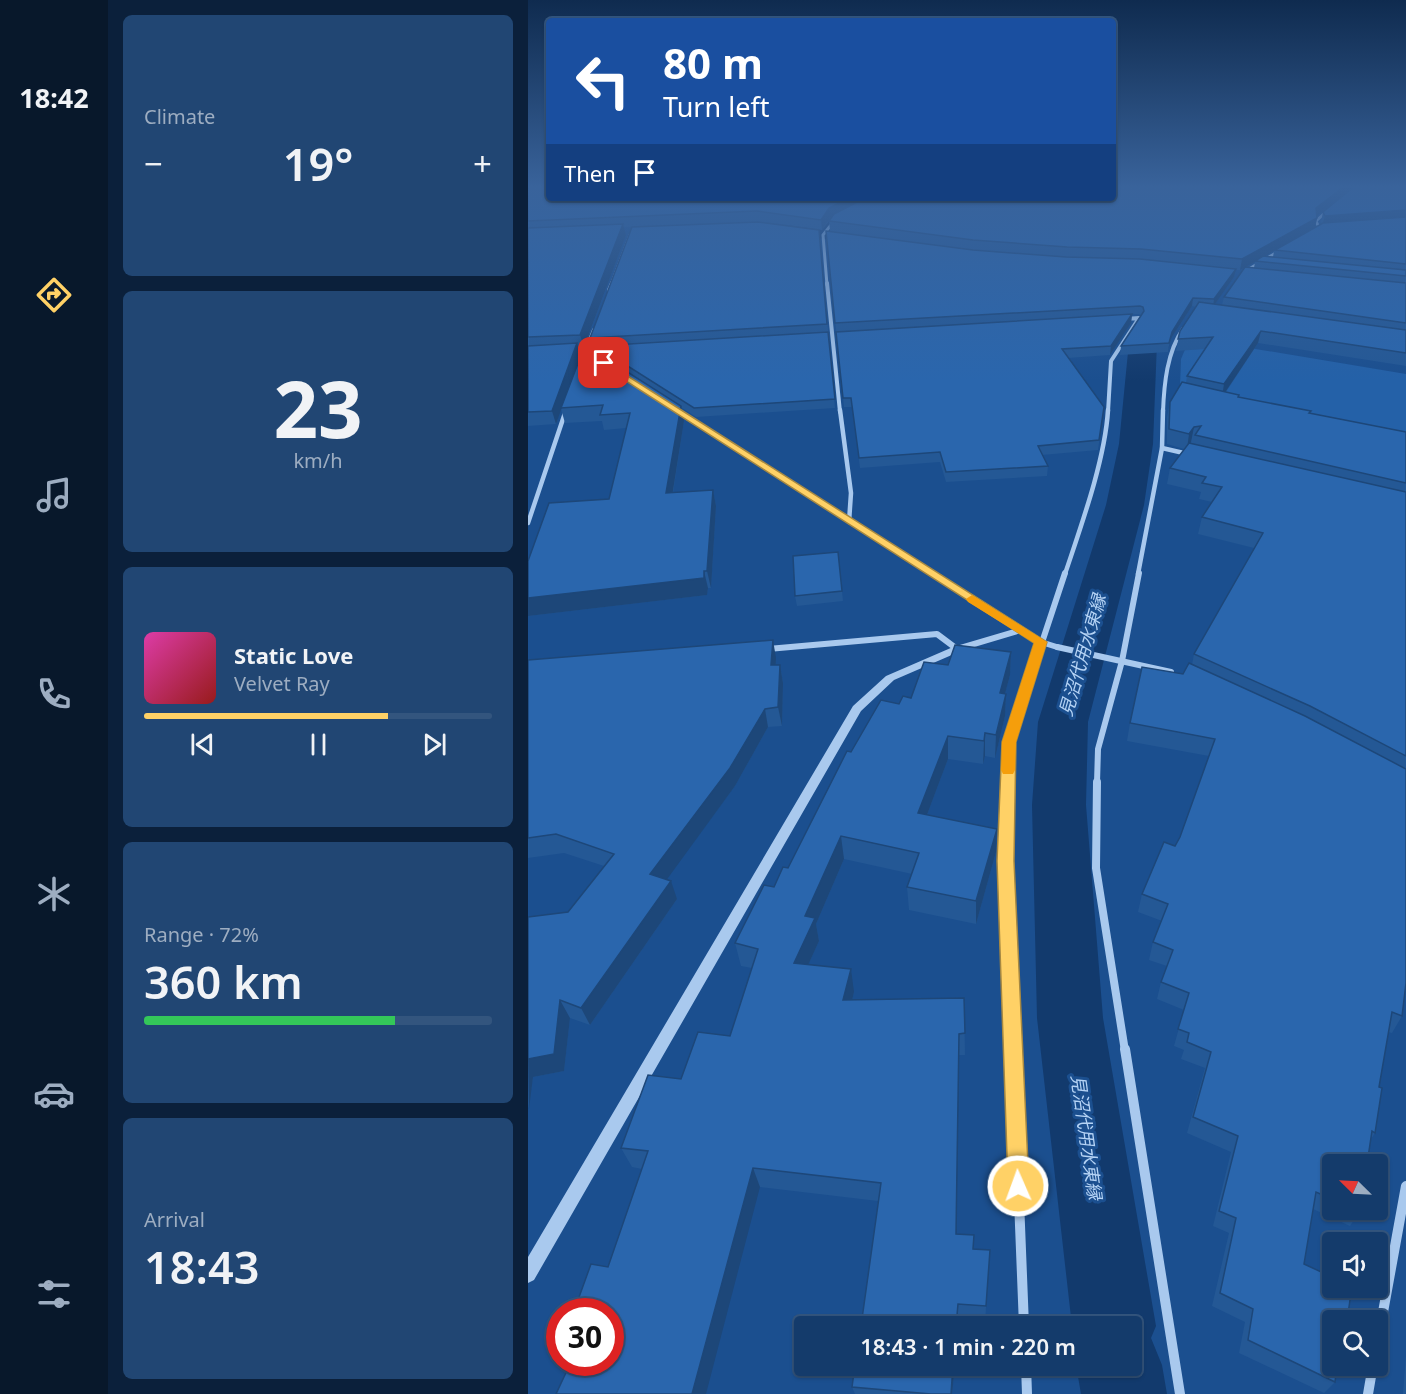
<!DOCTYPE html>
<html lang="en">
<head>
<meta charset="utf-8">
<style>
	:root { --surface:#143b6b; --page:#214673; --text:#f1f3f6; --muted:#9dadc1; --line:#33557e; --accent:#ffd166 }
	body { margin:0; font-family:"Noto Sans","Noto Sans JP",sans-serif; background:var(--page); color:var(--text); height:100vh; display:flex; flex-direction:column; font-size:22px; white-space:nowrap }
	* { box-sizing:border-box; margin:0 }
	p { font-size:20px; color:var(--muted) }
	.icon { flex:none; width:33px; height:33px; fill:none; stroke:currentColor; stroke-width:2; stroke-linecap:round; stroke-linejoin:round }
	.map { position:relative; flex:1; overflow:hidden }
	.drawer { display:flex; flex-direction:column; gap:15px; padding:15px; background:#0b203b; width:420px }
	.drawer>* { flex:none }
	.guide { position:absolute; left:18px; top:18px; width:570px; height:183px; border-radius:6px; box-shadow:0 2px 4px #0004,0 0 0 2px var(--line); background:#1a4fa0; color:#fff; overflow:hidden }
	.needle { width:39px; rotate:294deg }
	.controls { position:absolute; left:794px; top:1154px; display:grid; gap:12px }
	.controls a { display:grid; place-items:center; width:66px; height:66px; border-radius:6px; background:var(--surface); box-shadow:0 2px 4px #0004,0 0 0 2px var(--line); font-size:30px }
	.speed { position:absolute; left:18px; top:1298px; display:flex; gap:12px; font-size:30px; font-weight:700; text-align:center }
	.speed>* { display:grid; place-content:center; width:78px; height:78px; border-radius:50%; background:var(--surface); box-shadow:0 2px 4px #0004,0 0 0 2px var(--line); line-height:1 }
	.speed .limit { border:9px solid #d22; background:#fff; color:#111 }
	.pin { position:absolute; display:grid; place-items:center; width:51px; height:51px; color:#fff; margin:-26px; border-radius:12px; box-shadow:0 3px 9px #0006 }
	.me { position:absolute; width:66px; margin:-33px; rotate:358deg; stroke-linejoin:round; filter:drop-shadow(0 0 4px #0008) }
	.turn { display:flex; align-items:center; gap:21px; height:126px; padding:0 18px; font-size:27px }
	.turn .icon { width:78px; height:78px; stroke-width:2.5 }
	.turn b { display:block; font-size:42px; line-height:51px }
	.then { display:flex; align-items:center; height:57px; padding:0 18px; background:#0003; gap:12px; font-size:22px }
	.big { font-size:45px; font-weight:600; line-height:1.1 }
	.drawer .card { flex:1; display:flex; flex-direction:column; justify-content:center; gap:9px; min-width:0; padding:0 21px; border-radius:9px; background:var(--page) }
	.drawer .dial { align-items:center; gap:0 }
	.dial b { font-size:78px; line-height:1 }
	.song { display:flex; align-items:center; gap:18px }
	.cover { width:72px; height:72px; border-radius:9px; background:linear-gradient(135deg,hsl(320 70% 55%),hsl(0 70% 35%)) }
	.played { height:6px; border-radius:3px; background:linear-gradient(90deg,var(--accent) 70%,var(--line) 70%) }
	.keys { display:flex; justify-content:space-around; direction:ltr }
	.heat { display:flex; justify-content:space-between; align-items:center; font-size:33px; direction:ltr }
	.charge { height:9px; border-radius:4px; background:linear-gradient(90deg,#34c759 72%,var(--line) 0) }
	.trip { position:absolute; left:266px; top:1316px; width:348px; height:60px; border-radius:6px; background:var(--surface); box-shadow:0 2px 4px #0004,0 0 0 2px var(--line); font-weight:600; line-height:60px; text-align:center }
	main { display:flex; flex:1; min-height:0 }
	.tab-bar { display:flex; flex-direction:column; width:108px; justify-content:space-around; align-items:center; background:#08182b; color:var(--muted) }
	.tab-bar .icon { width:42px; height:42px }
	.tab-bar .on { color:var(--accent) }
	.tab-bar b { font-size:27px; color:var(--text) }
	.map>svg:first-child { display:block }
	.green { fill:#2461a8 }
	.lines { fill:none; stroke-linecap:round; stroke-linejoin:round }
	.canal { fill:#123a6d; fill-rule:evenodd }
	.river { fill:#123a6d; fill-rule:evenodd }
	.minor-far5 { stroke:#a9c9ee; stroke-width:3 }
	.minor-far4 { stroke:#a9c9ee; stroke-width:4 }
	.minor-far3 { stroke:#a9c9ee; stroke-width:4.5 }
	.minor-far2 { stroke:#a9c9ee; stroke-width:6 }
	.minor-far1 { stroke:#a9c9ee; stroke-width:8 }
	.minor { stroke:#a9c9ee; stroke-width:10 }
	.tertiary { fill:#a9c9ee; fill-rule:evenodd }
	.wall { fill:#245895; fill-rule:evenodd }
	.shaded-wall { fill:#1d4779 }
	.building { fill:#2a66ad; stroke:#1d4779; stroke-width:1.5 }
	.route { fill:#ffd166; stroke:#a68842; stroke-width:1.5 }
	.slow { fill:#f59e0b }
	.labels { text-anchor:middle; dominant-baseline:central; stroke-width:6; stroke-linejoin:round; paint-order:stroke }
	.water-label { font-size:18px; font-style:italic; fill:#b5d3f5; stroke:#1b4f8f }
</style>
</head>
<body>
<main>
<nav class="tab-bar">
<b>18:42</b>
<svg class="icon on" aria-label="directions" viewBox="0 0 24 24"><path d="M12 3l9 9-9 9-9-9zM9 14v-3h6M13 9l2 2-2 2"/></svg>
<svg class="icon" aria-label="music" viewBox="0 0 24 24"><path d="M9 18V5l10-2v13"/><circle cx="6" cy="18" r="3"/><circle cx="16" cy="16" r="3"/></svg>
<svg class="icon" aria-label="phone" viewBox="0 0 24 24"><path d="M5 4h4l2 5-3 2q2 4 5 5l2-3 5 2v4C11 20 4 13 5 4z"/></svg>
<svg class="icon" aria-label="climate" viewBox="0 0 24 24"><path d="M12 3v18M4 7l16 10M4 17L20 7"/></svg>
<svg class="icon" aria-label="car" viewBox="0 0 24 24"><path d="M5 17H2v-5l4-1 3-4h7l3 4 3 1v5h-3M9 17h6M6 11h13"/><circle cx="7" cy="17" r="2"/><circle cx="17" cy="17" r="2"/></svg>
<svg class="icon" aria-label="filters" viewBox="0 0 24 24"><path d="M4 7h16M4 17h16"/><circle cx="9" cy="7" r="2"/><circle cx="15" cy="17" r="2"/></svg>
</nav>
<section class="drawer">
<div class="card"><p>Climate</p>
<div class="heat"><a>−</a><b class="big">19°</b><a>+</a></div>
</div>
<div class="card dial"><b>23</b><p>km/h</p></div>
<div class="card">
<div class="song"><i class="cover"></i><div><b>Static Love</b><p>Velvet Ray</p></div></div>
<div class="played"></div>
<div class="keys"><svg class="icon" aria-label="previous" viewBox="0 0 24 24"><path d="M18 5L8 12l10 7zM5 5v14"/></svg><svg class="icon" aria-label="pause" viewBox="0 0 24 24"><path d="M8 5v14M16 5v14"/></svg><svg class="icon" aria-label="next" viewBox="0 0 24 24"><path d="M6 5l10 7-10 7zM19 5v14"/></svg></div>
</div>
<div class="card"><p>Range · 72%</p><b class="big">360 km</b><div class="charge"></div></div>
<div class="card"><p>Arrival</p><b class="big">18:43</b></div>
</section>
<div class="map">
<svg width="878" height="1394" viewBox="0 0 878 1394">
	<rect width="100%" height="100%" fill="#1b4f8f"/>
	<path class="green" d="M 662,338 L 878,374 L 878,435 L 652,387 L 653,359 Z"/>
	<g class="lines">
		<path class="canal" d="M 650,294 L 659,296 L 663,302 L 629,342 L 625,444 L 616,505 L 560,722 L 558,805 L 575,1018 L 628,1326 L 623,1338 L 634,1365 L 639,1394 L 553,1394 L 548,1365 L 603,1365 L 603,1326 L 544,1326 L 509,1018 L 504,805 L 510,722 L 578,505 L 591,444 L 601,342 L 622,313 L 641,296 Z"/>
		<path class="river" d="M 67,198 L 161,198 L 413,232 L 427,236 L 433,244 L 427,252 L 413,256 L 84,208 L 72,205 Z"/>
		<g class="minor-far5">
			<path d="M 792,230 L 788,221 L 798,212"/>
			<path d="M 716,272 L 751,251"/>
			<path d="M 83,285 L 102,235"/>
			<path d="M 299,285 L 295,235 L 307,220"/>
		</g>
		<g class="minor-far4">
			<path d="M 299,283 L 312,412"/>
			<path d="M 81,290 L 84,283"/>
			<path d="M 57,352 L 66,330"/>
			<path d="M 580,412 L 583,361 L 611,318 L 597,319"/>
			<path d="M 635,412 C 636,384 639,352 655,329"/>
		</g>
		<g class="minor-far3">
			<path d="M 312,410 L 323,493 L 321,522"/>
			<path d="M 634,448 L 660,454"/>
			<path d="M 0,523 L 38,410"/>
			<path d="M 537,574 C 553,526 577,460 580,410"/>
			<path d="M 610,574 L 634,448 L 635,410"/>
		</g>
		<g class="minor-far2">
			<path d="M 529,647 L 643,672"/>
			<path d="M 240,649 L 409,634 L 429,649"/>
			<path d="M 480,783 L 481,742 L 537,573"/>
			<path d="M 569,783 L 570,749 L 594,661 L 611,573"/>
		</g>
		<g class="minor-far1">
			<path d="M 480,782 L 478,861 L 485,1051"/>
			<path d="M 569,782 L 568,868 L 597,1051"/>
		</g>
		<g class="minor">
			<path d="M 485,1049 L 496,1326"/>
			<path d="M 597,1049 L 652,1394"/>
			<path d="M 849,1345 L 878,1186"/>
			<path d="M 498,1365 L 499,1394"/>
			<path d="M 840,1394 L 845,1365"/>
		</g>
		<path class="tertiary" d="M 143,407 L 147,407 L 516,640 L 532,645 L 534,647 L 529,650 L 510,644 L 493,633 L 433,651 L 366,680 L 333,711 L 6,1280 L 0,1283 L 0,1257 L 325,706 L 358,676 L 425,647 L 486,629 L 143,409 Z"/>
	</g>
	<g class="wall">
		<path d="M 0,185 L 21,198 L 828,185 L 789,215 L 789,218 L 787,228 L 794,224 L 793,222 L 795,212 L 878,185 L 878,366 L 730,343 L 698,392 L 711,395 L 711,397 L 782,414 L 878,432 L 878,983 L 874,1016 L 864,1033 L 860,1032 L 851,1087 L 847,1133 L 843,1139 L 804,1164 L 804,1209 L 832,1209 L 832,1211 L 822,1226 L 785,1209 L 776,1264 L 804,1320 L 807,1382 L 796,1393 L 711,1353 L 717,1322 L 684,1306 L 701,1233 L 685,1226 L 703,1152 L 659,1133 L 677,1068 L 653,1059 L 656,1050 L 646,1046 L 656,1010 L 629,999 L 633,982 L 639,966 L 621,960 L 625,942 L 634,921 L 610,912 L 614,894 L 647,846 L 652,837 L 681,756 L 599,741 L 602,723 L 664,665 L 666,654 L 726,548 L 670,534 L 674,517 L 684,502 L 671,499 L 673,492 L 639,484 L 642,468 L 656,449 L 639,444 L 639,417 L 642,402 L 658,383 L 659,376 L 677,349 L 648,351 L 652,331 L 668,307 L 664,306 L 642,340 L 640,352 L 592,355 L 593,346 L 613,315 L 611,314 L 604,314 L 603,323 L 582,355 L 540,358 L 576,407 L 573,429 L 570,450 L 514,455 L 520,466 L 519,476 L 418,482 L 412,462 L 332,468 L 324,407 L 316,407 L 298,231 L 302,231 L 301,221 L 304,217 L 294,230 L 231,221 L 291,230 L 307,408 L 168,417 L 154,408 L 156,421 L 145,493 L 185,490 L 188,506 L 183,588 L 180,588 L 179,595 L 0,616 L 0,561 L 81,499 L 98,428 L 76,430 L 74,421 L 37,423 L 33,409 L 28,424 L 0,426 ZM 96,227 L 104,227 L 62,338 L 65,346 L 68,346 L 70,353 L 57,345 L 98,235 ZM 746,251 L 745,257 L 737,256 ZM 727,262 L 726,268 L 718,267 ZM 716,268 L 696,297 L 694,305 L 687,304 L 706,277 L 707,270 L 712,270 ZM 51,347 L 56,347 L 53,355 Z"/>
		<path d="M 310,552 L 315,601 L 269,606 L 267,596 Z"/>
		<path d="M 483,652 L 482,675 L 477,693 L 478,694 L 477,716 L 467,758 L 457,756 L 455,764 L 420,759 L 399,815 L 469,829 L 468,852 L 448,924 L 381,910 L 379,887 L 384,874 L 316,859 L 288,924 L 291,941 L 280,965 L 326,992 L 324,1000 L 436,998 L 437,1055 L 431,1055 L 428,1234 L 446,1235 L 446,1249 L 462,1250 L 457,1322 L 430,1321 L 430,1326 L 333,1326 L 350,1201 L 232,1187 L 82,1362 L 80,1267 L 114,1169 L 104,1167 L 93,1148 L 153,1079 L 202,1036 L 224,968 L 213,966 L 207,943 L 246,887 L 260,868 L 323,752 L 371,704 L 383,698 L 420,665 Z"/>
		<path d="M 248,658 L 248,665 L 252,665 L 255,683 L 254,726 L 240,727 L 207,786 L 138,879 L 149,899 L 62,1025 L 42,1018 L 36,1071 L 5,1077 L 0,1109 L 0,917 L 40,912 L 76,866 L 36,853 L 0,858 L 0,660 Z"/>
		<path d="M 878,1355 L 878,1394 L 875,1394 Z"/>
		<path d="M 327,1365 L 427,1365 L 424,1394 L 327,1394 L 324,1387 Z"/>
	</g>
	<g class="shaded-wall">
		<path d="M 818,185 L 828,185 L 786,218 L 788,208 Z"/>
		<path d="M 321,198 L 341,198 L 302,218 L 294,230 L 293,220 L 301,208 Z"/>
		<path d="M 878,210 L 878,220 L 794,226 L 797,216 Z"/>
		<path d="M 789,218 L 787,228 L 747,250 L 746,251 L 729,261 L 727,261 L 727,262 L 712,270 L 714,259 Z"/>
		<path d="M 95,224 L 98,235 L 56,347 L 52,335 Z"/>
		<path d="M 708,269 L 706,277 L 685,307 L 686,299 Z"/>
		<path d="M 665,298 L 664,306 L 642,340 L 640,352 L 644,332 Z"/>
		<path d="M 604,314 L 603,323 L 582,355 L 583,346 Z"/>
		<path d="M 733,331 L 730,343 L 694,397 L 696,384 Z"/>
		<path d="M 49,343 L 53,355 L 28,424 L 24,411 Z"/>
		<path d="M 153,406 L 156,421 L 142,509 L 138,493 Z"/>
		<path d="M 666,427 L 663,442 L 659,449 L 661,434 Z"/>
		<path d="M 185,490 L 188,506 L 183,588 L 179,571 Z"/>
		<path d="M 176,571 L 180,588 L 179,595 L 0,616 L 0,598 Z"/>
		<path d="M 245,640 L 248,658 L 247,683 L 243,665 Z"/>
		<path d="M 483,652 L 482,675 L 471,716 L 472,693 Z"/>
		<path d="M 252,665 L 255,683 L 254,726 L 250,707 Z"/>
		<path d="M 478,694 L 477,716 L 467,758 L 468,735 Z"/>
		<path d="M 237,709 L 240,727 L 207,786 L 129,893 L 122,874 Z"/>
		<path d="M 457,733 L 457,756 L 455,764 L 456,741 Z"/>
		<path d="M 420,736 L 420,759 L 391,836 L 390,813 Z"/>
		<path d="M 469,829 L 468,852 L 448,924 L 448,901 Z"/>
		<path d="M 313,836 L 316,859 L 288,924 L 291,941 L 271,985 L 266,963 L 277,916 Z"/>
		<path d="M 143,881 L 149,899 L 62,1025 L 53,1008 Z"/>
		<path d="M 323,969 L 326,992 L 319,1022 L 315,1000 Z"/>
		<path d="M 32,1000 L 42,1018 L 36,1071 L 5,1077 L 1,1109 L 0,1059 Z"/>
		<path d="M 431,1034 L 431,1055 L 428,1252 L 428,1234 Z"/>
		<path d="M 225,1168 L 232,1187 L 178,1394 L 164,1394 Z"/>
		<path d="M 430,1304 L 430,1326 L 428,1326 Z"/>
		<path d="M 425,1365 L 427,1365 L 424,1394 L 423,1394 Z"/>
	</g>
	<g class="building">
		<path d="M 0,185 L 21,185 L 21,198 L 321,198 L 301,208 L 293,220 L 229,211 L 0,221 Z"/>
		<path d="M 585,185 L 818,185 L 788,208 L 789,218 L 714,259 L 613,249 L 539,247 L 445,240 L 301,221 L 306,214 L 337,198 L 585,198 Z"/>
		<path d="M 828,185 L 878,185 L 878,210 L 797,216 L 795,212 Z"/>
		<path d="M 878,217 L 878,264 L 747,250 L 795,223 Z"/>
		<path d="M 230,222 L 291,230 L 299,324 L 62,338 L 104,227 Z"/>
		<path d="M 95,224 L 52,335 L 0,337 L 0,228 Z"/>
		<path d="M 298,231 L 445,250 L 538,257 L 612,259 L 708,269 L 686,299 L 665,298 L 644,332 L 641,343 L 593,346 L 616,311 L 615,307 L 612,306 L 307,323 Z"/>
		<path d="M 735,256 L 878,270 L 878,276 L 727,261 Z"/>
		<path d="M 717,267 L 878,283 L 878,323 L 696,297 Z"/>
		<path d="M 671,302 L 878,330 L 878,353 L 733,331 L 696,384 L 659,376 L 685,337 L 650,339 L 652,331 Z"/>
		<path d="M 604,314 L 583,346 L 534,349 L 576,407 L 571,440 L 510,446 L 520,466 L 418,472 L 412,452 L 331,458 L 323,398 L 315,398 L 308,332 Z"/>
		<path d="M 300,332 L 307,399 L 166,408 L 68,346 Z"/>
		<path d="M 49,343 L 24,411 L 0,412 L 0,346 Z"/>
		<path d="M 57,345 L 153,406 L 138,493 L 185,490 L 179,571 L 176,571 L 176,578 L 0,598 L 0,561 L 21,503 L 81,499 L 102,413 L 72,415 L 75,405 L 33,408 Z"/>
		<path d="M 654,382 L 711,395 L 710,397 L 783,411 L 781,413 L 878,432 L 878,483 L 667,435 L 673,426 L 666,427 L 661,434 L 641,429 L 642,402 Z"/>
		<path d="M 661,443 L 878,492 L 878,756 L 782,706 L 666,654 L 735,533 L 674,517 L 694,487 L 674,483 L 678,477 L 642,468 Z"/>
		<path d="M 310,552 L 314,591 L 267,596 L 265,556 Z"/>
		<path d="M 245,640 L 243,665 L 252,665 L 250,707 L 237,709 L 202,768 L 122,874 L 143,881 L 53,1008 L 32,1000 L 26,1054 L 0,1059 L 0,917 L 40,912 L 86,854 L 28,834 L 0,838 L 0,660 Z"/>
		<path d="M 427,645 L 483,652 L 472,693 L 478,694 L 468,735 L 457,733 L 456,741 L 420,736 L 390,813 L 469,829 L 448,901 L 379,887 L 391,853 L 313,836 L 277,916 L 287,918 L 266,963 L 323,969 L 315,1000 L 436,998 L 437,1033 L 431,1034 L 428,1234 L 446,1235 L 445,1249 L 462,1250 L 458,1306 L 430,1304 L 428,1326 L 333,1326 L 353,1183 L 225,1168 L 164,1394 L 28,1394 L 43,1362 L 82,1362 L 82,1311 L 46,1311 L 63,1264 L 80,1267 L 120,1151 L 93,1148 L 120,1075 L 153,1079 L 170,1032 L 202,1036 L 230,949 L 207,943 L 236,885 L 246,887 L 255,867 L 260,868 L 319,751 L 323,752 L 353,700 L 371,704 L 375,696 L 383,698 L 396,662 L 420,665 Z"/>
		<path d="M 661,663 L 777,716 L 878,769 L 878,983 L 874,1016 L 864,1012 L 851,1087 L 854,1088 L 847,1133 L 844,1131 L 839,1164 L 804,1164 L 804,1199 L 788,1192 L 776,1264 L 804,1277 L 804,1287 L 824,1287 L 819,1320 L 804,1320 L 804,1365 L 809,1365 L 807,1382 L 720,1340 L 725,1309 L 692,1293 L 708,1218 L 691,1211 L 710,1136 L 665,1117 L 683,1052 L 659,1042 L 661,1033 L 650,1029 L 661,993 L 633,982 L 645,950 L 625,942 L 640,904 L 614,894 L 636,842 L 647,846 L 652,837 L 687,739 L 602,723 L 614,667 L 655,674 Z"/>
		<path d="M 327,1365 L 425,1365 L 423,1394 L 403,1394 L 324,1387 Z"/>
	</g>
	<linearGradient id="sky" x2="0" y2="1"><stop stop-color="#0f2b4f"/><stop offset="0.49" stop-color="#39639b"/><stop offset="1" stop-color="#39639b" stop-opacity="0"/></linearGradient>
	<rect width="878" height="381" fill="url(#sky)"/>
	<path class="route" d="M 76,361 L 519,642 L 488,742 L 486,861 L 501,1186 L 498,1194 L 490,1197 L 483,1194 L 480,1186 L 469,861 L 474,742 L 506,643 L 73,365 L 72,363 Z"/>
	<path class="slow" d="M 444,595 L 519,642 L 488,742 L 487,770 L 485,774 L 475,774 L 473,770 L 474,742 L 506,643 L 440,602 L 438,599 Z"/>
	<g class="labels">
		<g class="water-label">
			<text transform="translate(554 655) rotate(-74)">見沼代用水東縁</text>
			<text transform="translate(559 1137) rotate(82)">見沼代用水東縁</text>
		</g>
	</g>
</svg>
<div class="controls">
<a><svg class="needle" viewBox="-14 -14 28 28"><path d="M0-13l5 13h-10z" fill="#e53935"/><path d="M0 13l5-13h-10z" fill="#9dadc1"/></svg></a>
<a><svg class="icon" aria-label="sound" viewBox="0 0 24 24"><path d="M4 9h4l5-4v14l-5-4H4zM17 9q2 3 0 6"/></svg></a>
<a><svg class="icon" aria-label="search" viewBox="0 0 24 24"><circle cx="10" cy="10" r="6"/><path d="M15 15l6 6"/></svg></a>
</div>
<div class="speed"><div class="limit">30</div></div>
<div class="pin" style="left:76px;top:363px;background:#d93025"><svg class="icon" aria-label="arrive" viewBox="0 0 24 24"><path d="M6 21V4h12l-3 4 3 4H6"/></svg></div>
<svg class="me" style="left:490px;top:1186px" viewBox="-20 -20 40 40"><circle r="17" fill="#ffd166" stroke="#fff" stroke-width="3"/><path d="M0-11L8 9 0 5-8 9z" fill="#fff"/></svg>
<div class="trip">18:43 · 1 min · 220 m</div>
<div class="guide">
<div class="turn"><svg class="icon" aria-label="left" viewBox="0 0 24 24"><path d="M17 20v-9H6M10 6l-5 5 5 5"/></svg><div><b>80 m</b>Turn left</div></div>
<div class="then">Then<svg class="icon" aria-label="arrive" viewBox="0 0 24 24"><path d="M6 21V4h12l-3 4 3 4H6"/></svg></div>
</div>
</div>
</main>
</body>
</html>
